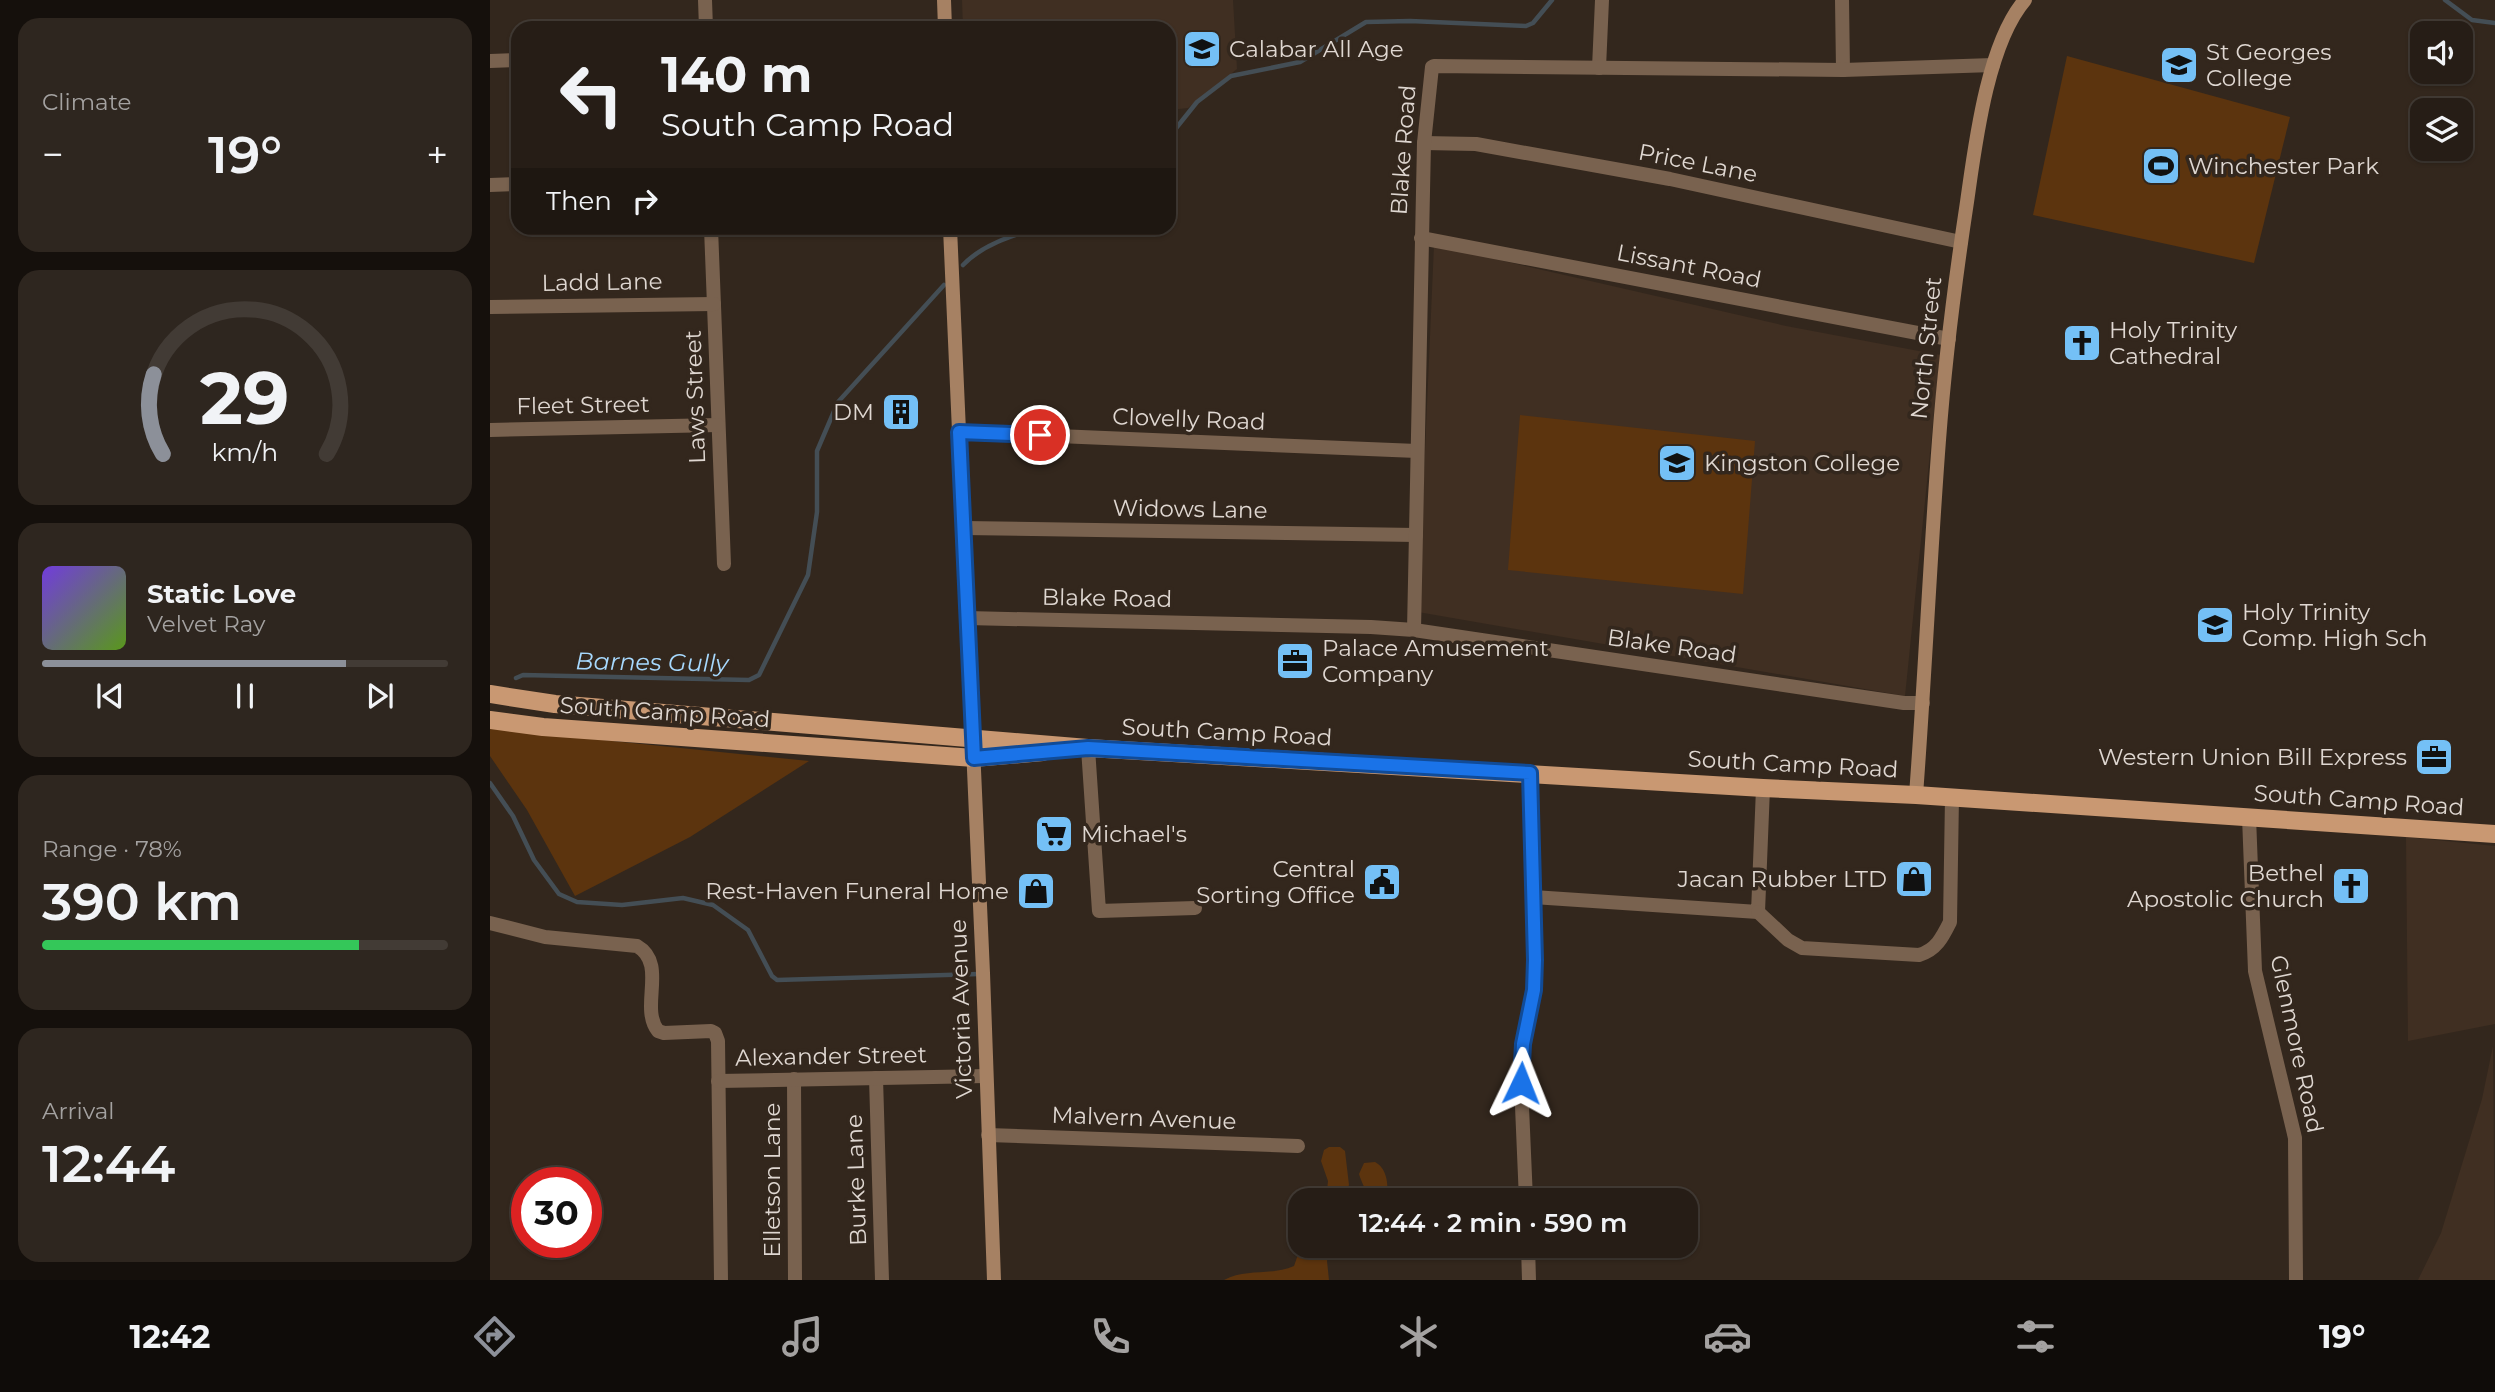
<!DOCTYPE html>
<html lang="en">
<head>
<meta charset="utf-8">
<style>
	:root { --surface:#261d16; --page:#2e261f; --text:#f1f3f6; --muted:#a4a2a1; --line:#423b35; --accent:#8c9099 }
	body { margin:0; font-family:Montserrat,sans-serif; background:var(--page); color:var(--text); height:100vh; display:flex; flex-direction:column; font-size:26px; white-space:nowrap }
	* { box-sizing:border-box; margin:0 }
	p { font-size:23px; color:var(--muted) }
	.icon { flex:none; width:38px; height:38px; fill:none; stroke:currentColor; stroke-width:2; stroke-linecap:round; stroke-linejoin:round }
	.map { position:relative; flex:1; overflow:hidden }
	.panel { display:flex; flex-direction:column; gap:18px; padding:18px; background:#15100c; width:490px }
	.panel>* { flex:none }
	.top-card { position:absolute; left:21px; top:21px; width:665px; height:214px; border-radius:21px; box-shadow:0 2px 5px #0004,0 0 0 2px var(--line); background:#261d16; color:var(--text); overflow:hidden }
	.fabs { position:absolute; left:1920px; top:21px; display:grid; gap:14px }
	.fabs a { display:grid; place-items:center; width:63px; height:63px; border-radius:14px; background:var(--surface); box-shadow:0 2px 5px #0004,0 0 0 2px var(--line); font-size:35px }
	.speed { position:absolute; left:21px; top:1167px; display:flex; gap:14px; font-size:35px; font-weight:700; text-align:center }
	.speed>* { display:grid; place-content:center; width:91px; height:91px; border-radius:50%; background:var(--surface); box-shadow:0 2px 5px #0004,0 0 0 2px var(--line); line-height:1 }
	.speed .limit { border:10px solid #d22; background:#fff; color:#111 }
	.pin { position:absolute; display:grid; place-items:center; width:60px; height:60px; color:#fff; margin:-30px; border:4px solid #fff; border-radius:50%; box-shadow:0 2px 7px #0007 }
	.me { position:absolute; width:77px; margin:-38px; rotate:2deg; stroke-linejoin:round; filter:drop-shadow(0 0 5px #0008) }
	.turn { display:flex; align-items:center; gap:24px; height:147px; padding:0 35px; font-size:32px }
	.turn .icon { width:91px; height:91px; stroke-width:2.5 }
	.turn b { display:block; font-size:49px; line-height:60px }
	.then { display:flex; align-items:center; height:66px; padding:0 35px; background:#0003; gap:14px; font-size:26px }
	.big { font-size:52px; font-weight:600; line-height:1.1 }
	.panel .widget { flex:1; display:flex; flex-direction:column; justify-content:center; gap:10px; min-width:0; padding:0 24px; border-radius:21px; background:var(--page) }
	.panel .dial { align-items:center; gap:0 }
	.dial svg { height:182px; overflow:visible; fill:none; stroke:var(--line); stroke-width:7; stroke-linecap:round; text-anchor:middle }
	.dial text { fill:var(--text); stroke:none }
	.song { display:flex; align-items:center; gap:21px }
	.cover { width:84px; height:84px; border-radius:10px; background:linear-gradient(135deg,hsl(260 70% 55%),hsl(90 70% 35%)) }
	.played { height:7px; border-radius:4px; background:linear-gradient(90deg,var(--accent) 75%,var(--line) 75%) }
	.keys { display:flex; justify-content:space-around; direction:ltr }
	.heat { display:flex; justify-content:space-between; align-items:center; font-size:38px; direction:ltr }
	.charge { height:10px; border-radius:5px; background:linear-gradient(90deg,#34c759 78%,var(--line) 0) }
	.trip { position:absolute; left:798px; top:1188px; width:410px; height:70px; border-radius:21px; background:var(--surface); box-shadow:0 2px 5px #0004,0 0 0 2px var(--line); font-weight:600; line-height:70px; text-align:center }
	.tabs { display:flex; height:112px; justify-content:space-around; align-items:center; background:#0f0c09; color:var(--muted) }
	.tabs .icon { width:49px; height:49px }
	.tabs .on { color:var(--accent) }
	.tabs b { font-size:32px; color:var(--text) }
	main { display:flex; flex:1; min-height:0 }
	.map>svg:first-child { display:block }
	.built { fill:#402f22 }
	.green { fill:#5c340e }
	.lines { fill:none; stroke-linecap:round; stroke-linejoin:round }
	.stream { stroke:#444e55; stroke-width:4.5 }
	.street { stroke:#79624f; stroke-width:14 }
	.secondary { stroke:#a68163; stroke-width:14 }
	.primary { stroke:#c99872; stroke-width:18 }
	.route-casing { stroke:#114b97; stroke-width:18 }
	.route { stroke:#1a73e8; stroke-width:12 }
	.labels { text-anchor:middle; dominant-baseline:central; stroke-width:7; stroke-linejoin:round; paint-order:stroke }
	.poi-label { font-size:23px; fill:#dfd7d1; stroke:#33271d; text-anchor:start }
	.street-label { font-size:23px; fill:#dfd7d1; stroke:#33271d }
	.water-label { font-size:24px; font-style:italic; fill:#a7d9fe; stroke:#33271d }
</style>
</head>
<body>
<main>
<section class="panel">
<div class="widget"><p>Climate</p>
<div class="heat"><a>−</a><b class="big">19°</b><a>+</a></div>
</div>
<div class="widget dial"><svg viewBox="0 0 100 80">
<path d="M14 69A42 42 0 1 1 86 69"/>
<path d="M14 69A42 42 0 0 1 10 34" stroke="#8c9099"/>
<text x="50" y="56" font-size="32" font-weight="700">29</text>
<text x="50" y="72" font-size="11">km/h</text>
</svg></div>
<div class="widget">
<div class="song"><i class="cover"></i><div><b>Static Love</b><p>Velvet Ray</p></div></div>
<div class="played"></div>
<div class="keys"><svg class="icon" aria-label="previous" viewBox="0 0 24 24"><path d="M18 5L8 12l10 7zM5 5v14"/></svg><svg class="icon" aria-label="pause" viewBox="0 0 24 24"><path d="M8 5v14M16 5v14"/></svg><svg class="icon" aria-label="next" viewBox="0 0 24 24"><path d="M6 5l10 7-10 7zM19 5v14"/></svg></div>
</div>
<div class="widget"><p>Range · 78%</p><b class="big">390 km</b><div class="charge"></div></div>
<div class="widget"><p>Arrival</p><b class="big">12:44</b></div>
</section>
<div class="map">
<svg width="2005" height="1280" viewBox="0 0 2005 1280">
	<rect width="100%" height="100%" fill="#33271d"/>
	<g class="built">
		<path d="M 472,0 L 743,0 L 747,69 L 698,108 L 679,110 L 679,28 L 473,28 Z"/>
		<path d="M 944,245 L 1296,326 L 1450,355 L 1415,696 L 928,612 Z"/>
		<path d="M 1916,837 L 2005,846 L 2005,1024 L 1918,1041 Z"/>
		<path d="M 2003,1046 L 2005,1280 L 1928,1280 L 1951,1233 L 1992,1099 Z"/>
	</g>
	<g class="green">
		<path d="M 1577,56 L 1800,117 L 1764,263 L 1543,215 Z"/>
		<path d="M 1030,415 L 1265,441 L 1253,594 L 1018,570 Z"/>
		<path d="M 0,724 L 83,737 L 319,761 L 200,837 L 85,896 L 37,810 L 0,756 Z"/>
		<path d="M 839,1147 L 850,1147 L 855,1151 L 859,1185 L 853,1200 L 836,1200 L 838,1181 L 831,1161 L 834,1150 Z"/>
		<path d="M 885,1162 C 898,1169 899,1187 896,1200 L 877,1200 C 878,1192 871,1182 869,1174 L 874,1163 Z"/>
		<path d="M 811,1246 L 840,1246 L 837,1261 L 839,1280 L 734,1280 C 757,1268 781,1276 804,1266 Z"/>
	</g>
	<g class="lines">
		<g class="stream">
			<path d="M 1955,0 L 1982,20 L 2005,23"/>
			<path d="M 679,137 L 707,102 L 741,76 L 810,62 L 876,22 L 920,21 L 1036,26 L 1043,23 L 1062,0"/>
			<path d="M 473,265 C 492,245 521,236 547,228"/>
			<path d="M 26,678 L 33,675 L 259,680 L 269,675 L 318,575 L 327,512 L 327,451 L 348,402 L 454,285"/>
			<path d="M 0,783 L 23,816 L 44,860 L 69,894 L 87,902 L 132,905 L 193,898 L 223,905 L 258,930 L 282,976 L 287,980 L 489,974"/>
		</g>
		<g class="street">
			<path d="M 215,0 L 216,28"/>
			<path d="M 1352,0 L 1353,70"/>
			<path d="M 0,61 L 28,60"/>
			<path d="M 1109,68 L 1112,0"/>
			<path d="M 934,143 L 986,144 L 1180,179 L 1471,242"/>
			<path d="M 0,185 L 28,184"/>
			<path d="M 221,228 L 234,564"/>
			<path d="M 931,238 L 1459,339"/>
			<path d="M 0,307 L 224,304"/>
			<path d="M 0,430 L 228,425"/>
			<path d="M 469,432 L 927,451"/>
			<path d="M 474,528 L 926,535"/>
			<path d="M 477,618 L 881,627 L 924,630 L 1414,703 L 1433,703"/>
			<path d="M 924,630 L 934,143 L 942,67 L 944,66 L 1353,70 L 1503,65"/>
			<path d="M 598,748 L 609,911 L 705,908"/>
			<path d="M 1759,817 L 1765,971 L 1805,1138 L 1806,1280"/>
			<path d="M 1043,897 L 1268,912 L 1273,788"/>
			<path d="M 1268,912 L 1298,940 L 1312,948 L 1429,955 C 1446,950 1452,938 1460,922 L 1462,797"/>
			<path d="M 0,923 L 55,937 L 147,946 C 178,964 149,1007 168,1031 L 174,1033 L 221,1031 L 225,1033 L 228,1041 L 231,1280"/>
			<path d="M 386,1078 L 392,1280"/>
			<path d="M 304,1079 L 305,1280"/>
			<path d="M 228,1081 L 496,1076"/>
			<path d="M 498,1135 L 808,1146"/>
			<path d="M 1036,1200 L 1031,1083 L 1033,1044 L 1044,990 L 1045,960 L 1040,773"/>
			<path d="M 1038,1246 L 1039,1280"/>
		</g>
		<g class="secondary">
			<path d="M 454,0 L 455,28"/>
			<path d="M 460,228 L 493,973 L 504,1280"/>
			<path d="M 1426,795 C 1435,676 1440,558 1449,440 C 1455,360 1465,281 1477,202 C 1485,146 1497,44 1535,0"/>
		</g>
		<g class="primary">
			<path d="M 0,694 L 65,704 L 598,748 L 1273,788 L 1426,795 L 2005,834"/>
			<path d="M 0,720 L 53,727 L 484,758 L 553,752"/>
		</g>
	</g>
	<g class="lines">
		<defs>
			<path id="route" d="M 550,435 L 469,432 L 484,758 L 598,748 L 1040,773 L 1045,960 L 1044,990 L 1033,1044 L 1031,1083"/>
		</defs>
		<use href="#route" class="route-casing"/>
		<use href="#route" class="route"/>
	</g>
	<defs>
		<symbol id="school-square" viewBox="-11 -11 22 22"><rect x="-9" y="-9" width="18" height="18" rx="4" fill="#74c0f6" stroke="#33271d"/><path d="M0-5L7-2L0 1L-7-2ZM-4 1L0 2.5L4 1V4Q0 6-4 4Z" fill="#111"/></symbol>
		<symbol id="stadium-square" viewBox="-11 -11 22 22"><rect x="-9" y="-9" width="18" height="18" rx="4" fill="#74c0f6" stroke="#33271d"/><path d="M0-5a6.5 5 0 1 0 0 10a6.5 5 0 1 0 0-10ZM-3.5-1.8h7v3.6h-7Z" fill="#111"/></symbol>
		<symbol id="church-square" viewBox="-11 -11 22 22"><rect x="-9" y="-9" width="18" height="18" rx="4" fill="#74c0f6" stroke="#33271d"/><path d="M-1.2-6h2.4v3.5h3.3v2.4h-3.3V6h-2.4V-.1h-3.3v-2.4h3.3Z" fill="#111"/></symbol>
		<symbol id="building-square" viewBox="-11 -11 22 22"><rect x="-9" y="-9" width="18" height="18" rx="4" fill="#74c0f6" stroke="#33271d"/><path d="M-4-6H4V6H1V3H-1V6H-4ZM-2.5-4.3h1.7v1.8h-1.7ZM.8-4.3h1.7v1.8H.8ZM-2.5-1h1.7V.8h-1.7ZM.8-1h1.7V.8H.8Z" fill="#111"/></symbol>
		<symbol id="office-square" viewBox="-11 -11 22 22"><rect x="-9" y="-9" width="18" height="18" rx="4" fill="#74c0f6" stroke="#33271d"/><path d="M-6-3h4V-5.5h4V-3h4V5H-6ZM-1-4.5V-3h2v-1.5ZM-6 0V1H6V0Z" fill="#111"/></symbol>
		<symbol id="supermarket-square" viewBox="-11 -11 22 22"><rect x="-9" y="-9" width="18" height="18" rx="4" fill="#74c0f6" stroke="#33271d"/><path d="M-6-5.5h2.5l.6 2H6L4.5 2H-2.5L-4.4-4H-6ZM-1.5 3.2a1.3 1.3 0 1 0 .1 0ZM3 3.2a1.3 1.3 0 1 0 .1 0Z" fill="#111"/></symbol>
		<symbol id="shop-square" viewBox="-11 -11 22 22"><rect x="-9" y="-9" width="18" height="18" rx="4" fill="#74c0f6" stroke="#33271d"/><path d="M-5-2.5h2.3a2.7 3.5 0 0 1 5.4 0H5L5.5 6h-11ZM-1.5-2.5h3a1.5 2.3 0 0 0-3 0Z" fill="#111"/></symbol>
		<symbol id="civic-square" viewBox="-11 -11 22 22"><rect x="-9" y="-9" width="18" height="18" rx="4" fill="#74c0f6" stroke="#33271d"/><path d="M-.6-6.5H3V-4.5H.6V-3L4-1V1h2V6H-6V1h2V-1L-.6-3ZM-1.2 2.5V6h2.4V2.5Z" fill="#111"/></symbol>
	</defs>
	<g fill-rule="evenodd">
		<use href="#school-square" x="690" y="27" width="44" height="44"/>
		<use href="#school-square" x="1667" y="43" width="44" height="44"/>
		<use href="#stadium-square" x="1649" y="144" width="44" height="44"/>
		<use href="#church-square" x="1570" y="321" width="44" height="44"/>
		<use href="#building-square" x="389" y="390" width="44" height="44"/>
		<use href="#school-square" x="1165" y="441" width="44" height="44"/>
		<use href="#school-square" x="1703" y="603" width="44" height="44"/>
		<use href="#office-square" x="783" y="639" width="44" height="44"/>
		<use href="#office-square" x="1922" y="735" width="44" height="44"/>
		<use href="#supermarket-square" x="542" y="812" width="44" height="44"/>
		<use href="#shop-square" x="1402" y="857" width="44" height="44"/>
		<use href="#civic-square" x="870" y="860" width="44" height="44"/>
		<use href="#church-square" x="1839" y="864" width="44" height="44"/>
		<use href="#shop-square" x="524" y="869" width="44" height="44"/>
	</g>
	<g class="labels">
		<g class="poi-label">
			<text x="739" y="49">Calabar All Age</text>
			<text x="1716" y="52">St Georges<tspan x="1716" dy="26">College</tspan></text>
			<text x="1698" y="166">Winchester Park</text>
			<text x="1619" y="330">Holy Trinity<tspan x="1619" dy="26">Cathedral</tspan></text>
			<text x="384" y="412" text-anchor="end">DM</text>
			<text x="1214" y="463">Kingston College</text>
			<text x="1752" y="612">Holy Trinity<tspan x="1752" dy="26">Comp. High Sch</tspan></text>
			<text x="832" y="648">Palace Amusement<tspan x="832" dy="26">Company</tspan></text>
			<text x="1917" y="757" text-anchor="end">Western Union Bill Express</text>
			<text x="591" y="834">Michael's</text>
			<text x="865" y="869" text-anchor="end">Central<tspan x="865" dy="26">Sorting Office</tspan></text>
			<text x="1834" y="873" text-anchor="end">Bethel<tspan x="1834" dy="26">Apostolic Church</tspan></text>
			<text x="1397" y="879" text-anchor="end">Jacan Rubber LTD</text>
			<text x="519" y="891" text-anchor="end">Rest-Haven Funeral Home</text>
		</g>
		<g class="street-label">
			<text transform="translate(913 150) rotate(-86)">Blake Road</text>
			<text transform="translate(1208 163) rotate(11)">Price Lane</text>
			<text transform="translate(1199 266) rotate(11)">Lissant Road</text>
			<text transform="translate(112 282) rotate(-1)">Ladd Lane</text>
			<text transform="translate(1436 348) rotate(-84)">North Street</text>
			<text transform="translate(205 397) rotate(-92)">Laws Street</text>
			<text transform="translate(93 405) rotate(-1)">Fleet Street</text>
			<text transform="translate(699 419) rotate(2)">Clovelly Road</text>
			<text transform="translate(700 509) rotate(1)">Widows Lane</text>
			<text transform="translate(617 598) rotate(1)">Blake Road</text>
			<text transform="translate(1182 646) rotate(8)">Blake Road</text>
			<text transform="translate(175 712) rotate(4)">South Camp Road</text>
			<text transform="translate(737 732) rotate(3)">South Camp Road</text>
			<text transform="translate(1303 764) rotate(3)">South Camp Road</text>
			<text transform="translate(1869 800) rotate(4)">South Camp Road</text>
			<text transform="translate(471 1009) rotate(-92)">Victoria Avenue</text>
			<text transform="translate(1807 1044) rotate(78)">Glenmore Road</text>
			<text transform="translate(341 1056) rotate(-1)">Alexander Street</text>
			<text transform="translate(654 1118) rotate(2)">Malvern Avenue</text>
			<text transform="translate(282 1180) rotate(-90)">Elletson Lane</text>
			<text transform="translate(366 1180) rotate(-92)">Burke Lane</text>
		</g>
		<g class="water-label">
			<text transform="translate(162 662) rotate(1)">Barnes Gully</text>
		</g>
	</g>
</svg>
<div class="fabs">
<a><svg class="icon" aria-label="sound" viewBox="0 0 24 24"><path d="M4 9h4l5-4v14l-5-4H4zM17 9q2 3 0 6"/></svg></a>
<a><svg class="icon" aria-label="layers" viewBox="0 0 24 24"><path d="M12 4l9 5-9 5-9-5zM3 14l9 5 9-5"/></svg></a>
</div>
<div class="speed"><div class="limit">30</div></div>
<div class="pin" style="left:550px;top:435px;background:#d93025"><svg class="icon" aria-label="arrive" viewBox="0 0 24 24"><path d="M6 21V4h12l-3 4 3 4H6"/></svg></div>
<svg class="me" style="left:1031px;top:1083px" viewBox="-20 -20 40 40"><path d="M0-17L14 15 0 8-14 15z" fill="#1a73e8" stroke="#fff" stroke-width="4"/></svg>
<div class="trip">12:44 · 2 min · 590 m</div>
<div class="top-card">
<div class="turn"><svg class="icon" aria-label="left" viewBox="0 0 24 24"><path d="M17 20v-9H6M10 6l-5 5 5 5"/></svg><div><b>140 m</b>South Camp Road</div></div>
<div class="then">Then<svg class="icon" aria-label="right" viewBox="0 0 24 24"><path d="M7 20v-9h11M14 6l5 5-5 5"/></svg></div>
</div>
</div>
</main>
<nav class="tabs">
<b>12:42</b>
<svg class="icon on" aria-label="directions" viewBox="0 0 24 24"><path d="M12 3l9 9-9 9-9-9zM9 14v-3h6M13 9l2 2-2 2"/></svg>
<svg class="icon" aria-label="music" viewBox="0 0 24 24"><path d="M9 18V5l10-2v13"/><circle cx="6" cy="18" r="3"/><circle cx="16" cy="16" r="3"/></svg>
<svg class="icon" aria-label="phone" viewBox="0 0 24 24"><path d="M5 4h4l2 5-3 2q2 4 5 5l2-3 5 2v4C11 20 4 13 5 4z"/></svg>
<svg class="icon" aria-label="climate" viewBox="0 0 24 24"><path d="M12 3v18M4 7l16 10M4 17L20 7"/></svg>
<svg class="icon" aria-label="car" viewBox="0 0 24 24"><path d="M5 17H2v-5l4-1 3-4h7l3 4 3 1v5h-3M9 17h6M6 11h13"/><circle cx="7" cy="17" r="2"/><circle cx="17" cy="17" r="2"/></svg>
<svg class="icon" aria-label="filters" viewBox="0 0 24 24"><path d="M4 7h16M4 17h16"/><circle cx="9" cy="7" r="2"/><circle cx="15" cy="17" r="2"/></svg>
<b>19°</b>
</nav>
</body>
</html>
